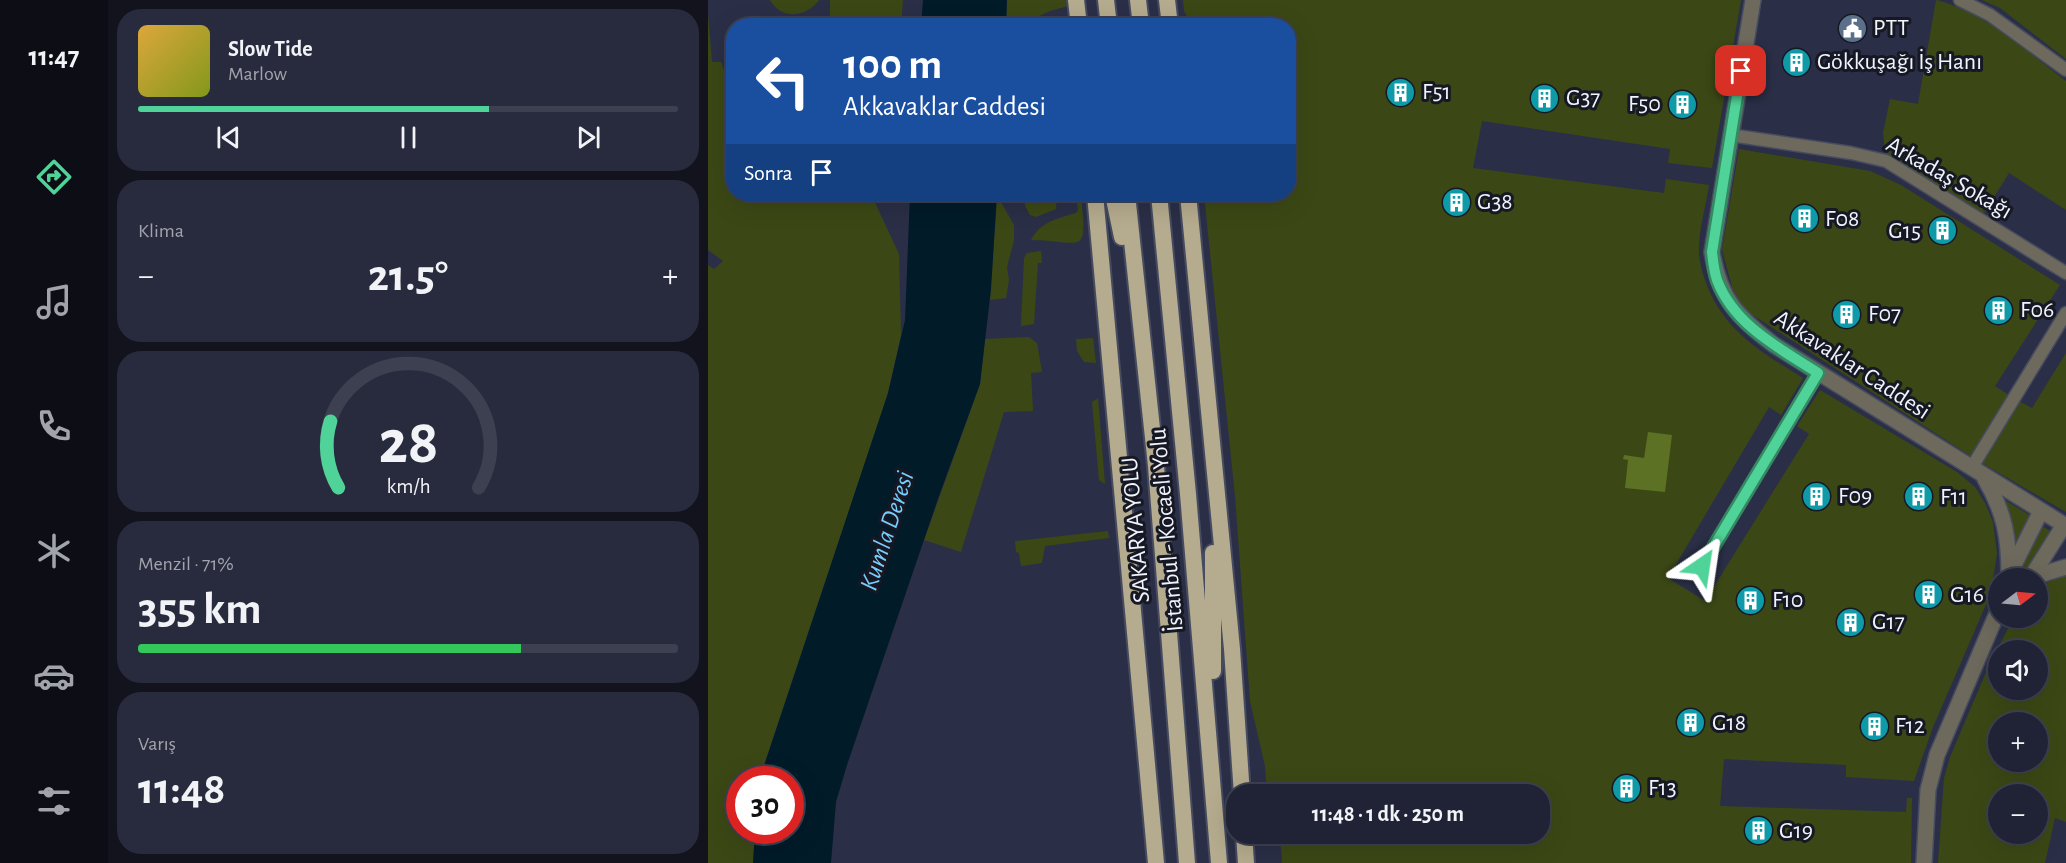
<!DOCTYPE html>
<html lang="tr">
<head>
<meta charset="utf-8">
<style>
	:root { --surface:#202335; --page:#282b3d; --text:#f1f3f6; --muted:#a2a4ad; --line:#3d4050; --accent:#50d398 }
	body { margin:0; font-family:"Alegreya Sans",sans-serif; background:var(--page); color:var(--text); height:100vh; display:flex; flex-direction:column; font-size:22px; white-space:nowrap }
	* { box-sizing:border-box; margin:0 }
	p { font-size:20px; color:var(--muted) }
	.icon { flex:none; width:33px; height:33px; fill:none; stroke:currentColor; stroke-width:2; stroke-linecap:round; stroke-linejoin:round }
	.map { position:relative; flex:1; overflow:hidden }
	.drawer { display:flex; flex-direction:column; gap:9px; padding:9px; background:#12131d; width:600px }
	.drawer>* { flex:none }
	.hud { position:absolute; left:18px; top:18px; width:570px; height:183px; border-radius:24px; box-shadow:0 6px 24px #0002,0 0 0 2px var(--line); background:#1a4fa0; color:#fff; overflow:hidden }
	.needle { width:39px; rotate:74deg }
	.controls { position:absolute; left:1280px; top:568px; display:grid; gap:12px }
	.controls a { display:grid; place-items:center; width:60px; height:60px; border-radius:50%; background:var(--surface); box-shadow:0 6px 24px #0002,0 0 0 2px var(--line); font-size:30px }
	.speed { position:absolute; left:18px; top:766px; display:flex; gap:12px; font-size:30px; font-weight:700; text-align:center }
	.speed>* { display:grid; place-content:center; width:78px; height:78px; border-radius:50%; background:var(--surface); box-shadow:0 6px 24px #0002,0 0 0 2px var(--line); line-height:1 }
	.speed .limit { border:9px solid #d22; background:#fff; color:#111 }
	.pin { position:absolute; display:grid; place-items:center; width:51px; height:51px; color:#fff; margin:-26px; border-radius:12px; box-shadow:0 3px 9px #0006 }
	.me { position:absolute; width:66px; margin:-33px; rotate:32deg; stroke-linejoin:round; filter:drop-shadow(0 0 4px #0008) }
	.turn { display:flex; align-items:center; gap:21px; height:126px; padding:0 18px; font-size:27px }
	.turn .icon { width:78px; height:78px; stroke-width:2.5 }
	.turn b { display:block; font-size:42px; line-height:51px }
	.then { display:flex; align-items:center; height:57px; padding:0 18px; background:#0003; gap:12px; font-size:22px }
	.big { font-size:45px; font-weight:600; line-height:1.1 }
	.drawer .tile { flex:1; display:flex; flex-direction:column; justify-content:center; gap:9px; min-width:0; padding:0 21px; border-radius:24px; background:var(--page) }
	.drawer .dial { align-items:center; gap:0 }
	.dial svg { height:156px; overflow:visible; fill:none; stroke:var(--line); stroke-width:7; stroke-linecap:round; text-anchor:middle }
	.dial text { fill:var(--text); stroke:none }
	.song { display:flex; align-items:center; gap:18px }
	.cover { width:72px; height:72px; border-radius:9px; background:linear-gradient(135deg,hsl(40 70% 55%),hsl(70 70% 35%)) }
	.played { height:6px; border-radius:3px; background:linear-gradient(90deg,var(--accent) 65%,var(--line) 65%) }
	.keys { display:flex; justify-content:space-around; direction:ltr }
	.heat { display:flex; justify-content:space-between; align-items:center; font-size:33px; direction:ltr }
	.charge { height:9px; border-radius:4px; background:linear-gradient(90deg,#34c759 71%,var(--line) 0) }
	.trip { position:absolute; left:518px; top:784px; width:324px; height:60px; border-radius:24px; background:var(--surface); box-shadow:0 6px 24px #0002,0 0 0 2px var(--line); font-weight:600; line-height:60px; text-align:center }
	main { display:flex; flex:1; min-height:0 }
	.tabs { display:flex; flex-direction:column; width:108px; justify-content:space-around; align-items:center; background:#0d0e15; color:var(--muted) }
	.tabs .icon { width:42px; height:42px }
	.tabs .current { color:var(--accent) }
	.tabs b { font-size:27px; color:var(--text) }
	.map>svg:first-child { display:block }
	.green { fill:#3b4815; fill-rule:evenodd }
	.forest { fill:#5d7124 }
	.water { fill:#021b29 }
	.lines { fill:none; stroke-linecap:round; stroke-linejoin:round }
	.minor-casing { stroke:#464b60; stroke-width:15 }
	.tertiary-casing { stroke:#464b60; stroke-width:18 }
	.trunk-casing { stroke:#464b60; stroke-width:20 }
	.minor { stroke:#6d695c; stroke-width:12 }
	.tertiary { stroke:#6d695c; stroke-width:15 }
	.trunk { stroke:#b5ab8e; stroke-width:16 }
	.route-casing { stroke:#348963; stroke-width:15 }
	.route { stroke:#50d398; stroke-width:10 }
	.labels { text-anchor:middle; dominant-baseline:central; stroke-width:6; stroke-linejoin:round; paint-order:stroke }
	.poi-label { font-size:24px; fill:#f1f4fd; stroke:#161823; text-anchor:start }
	.street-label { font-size:24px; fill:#f1f4fd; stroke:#161823 }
	.water-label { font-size:26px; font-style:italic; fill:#77cdfd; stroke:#161823 }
</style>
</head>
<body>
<main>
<nav class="tabs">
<b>11:47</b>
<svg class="icon current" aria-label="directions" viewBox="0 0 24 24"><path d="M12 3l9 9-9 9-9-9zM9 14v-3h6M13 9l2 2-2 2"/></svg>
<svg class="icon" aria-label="music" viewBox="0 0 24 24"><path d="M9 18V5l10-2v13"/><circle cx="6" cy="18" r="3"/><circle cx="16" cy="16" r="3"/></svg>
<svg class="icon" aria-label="phone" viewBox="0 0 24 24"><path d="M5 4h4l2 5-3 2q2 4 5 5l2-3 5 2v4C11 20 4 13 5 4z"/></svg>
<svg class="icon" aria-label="climate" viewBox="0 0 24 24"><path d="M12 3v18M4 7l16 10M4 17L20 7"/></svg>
<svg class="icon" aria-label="car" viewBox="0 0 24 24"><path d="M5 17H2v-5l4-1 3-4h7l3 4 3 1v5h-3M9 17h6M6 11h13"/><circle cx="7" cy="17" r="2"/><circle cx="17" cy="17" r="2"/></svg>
<svg class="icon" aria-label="filters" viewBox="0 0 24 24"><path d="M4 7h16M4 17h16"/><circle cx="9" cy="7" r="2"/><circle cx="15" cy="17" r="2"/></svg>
</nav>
<section class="drawer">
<div class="tile">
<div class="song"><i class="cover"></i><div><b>Slow Tide</b><p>Marlow</p></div></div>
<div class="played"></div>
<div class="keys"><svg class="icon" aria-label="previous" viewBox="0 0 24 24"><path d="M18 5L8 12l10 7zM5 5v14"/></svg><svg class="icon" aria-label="pause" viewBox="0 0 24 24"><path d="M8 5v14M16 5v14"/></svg><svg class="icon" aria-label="next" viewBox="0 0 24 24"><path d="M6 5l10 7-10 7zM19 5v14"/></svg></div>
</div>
<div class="tile"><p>Klima</p>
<div class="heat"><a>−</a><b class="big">21.5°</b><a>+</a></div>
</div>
<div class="tile dial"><svg viewBox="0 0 100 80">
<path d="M14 69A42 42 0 1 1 86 69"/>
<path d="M14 69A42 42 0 0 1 10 35" stroke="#50d398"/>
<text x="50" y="56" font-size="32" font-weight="700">28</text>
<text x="50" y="72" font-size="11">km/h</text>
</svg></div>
<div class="tile"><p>Menzil · 71%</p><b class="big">355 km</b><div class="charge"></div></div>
<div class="tile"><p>Varış</p><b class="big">11:48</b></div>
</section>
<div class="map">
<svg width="1358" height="863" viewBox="0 0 1358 863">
	<rect width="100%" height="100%" fill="#2a2f47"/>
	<g class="green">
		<path d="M 62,0 L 111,0 C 98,18 73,20 62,0 Z"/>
		<path d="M 122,0 L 195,0 L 193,25 L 122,25 Z"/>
		<path d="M 299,0 L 360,0 L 360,6 L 342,11 L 329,17 L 326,25 L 298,26 Z"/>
		<path d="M 475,0 L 1033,0 L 1004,168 L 960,163 L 962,149 L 774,121 L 765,168 L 956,193 L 958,179 L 1001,185 C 998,205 992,225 991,244 C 990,256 993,269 997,280 C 1015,331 1052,351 1095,378 L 1073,415 L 1061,407 L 960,578 L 997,601 L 1101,434 L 1089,426 L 1112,390 L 1249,472 L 1267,487 L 1277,503 L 1285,522 L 1289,553 L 1283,593 L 1225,727 L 1206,781 L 1138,777 L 1138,765 L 1016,759 L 1012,806 L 1198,812 L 1199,798 L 1204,798 L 1203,863 L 574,863 L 572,834 L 831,834 L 831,795 L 559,795 L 557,766 L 542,701 L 527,496 L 496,194 L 580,194 L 580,26 L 484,25 L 476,11 Z"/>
		<path d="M 1228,0 C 1277,12 1318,51 1358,81 L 1358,210 L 1301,173 L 1273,218 L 1178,161 L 1175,133 L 1182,99 L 1210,104 Z"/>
		<path d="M 1274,0 L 1358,0 L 1358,59 L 1292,8 Z"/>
		<path d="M 0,14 L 4,62 L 13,62 L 16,70 L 25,69 L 26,194 L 163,194 L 191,254 L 193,335 L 180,393 L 51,780 L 32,780 L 32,831 L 47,831 L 45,863 L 0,863 L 0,265 L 6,269 L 15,261 L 0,250 Z"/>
		<path d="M 1031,149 L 1162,171 L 1193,185 L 1352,285 L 1287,386 L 1301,395 L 1264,457 L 1037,310 L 1025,290 L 1014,250 Z"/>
		<path d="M 317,194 L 349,194 L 348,209 L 328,217 L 322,215 L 317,206 Z"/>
		<path d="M 368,194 L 373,194 C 379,258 377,241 323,240 C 333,221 349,219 368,213 L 370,210 Z"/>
		<path d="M 289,195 L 306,225 L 306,240 L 299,267 L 301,280 L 298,298 L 282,300 Z"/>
		<path d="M 333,251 L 334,263 L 330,263 L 326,324 L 313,326 L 316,258 L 319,253 Z"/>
		<path d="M 321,337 L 329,343 L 334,372 L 323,373 L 325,411 L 296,412 L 253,552 L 216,540 L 272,384 L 277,339 Z"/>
		<path d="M 385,338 L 388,363 L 376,362 L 369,351 L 368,339 Z"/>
		<path d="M 1358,353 L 1358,512 L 1272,462 L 1311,401 L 1324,408 Z"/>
		<path d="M 390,398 L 397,484 L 391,480 L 384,402 Z"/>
		<path d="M 1295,499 L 1323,516 L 1308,547 L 1302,518 Z"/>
		<path d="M 1332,525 L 1346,533 L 1315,579 L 1307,579 Z"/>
		<path d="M 400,531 L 401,538 L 337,546 L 334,563 L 313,566 L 311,553 L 308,552 L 307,541 Z"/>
		<path d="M 1358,575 L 1358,822 L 1347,818 L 1337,863 L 1230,863 L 1236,778 L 1242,757 L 1282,663 L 1304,621 L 1306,618 L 1329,618 L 1329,593 L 1338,583 ZM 1290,651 L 1329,651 L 1329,690 L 1290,690 ZM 1290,723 L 1329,723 L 1329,762 L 1290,762 ZM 1290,795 L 1329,795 L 1329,834 L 1290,834 Z"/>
	</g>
	<path class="forest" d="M 940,432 L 964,435 L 957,492 L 917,488 L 920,460 L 915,459 L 916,455 L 936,458 Z"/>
	<g class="water">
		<path d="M 215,0 L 299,0 L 298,25 L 213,25 Z"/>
		<path d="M 202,194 L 289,194 L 283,289 L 272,384 L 231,496 L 139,765 L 128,802 L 123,863 L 45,863 L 47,831 L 82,831 L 82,780 L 51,780 L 52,778 L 180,393 L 197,320 Z"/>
	</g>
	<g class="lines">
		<defs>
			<g id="minor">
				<path d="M 1252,0 L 1282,15 L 1358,70"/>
				<path d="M 1022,135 L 1143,153 L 1178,161 L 1358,273"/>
				<path d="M 1264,467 L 1358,313"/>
				<path d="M 994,566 L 1110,373"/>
			</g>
			<g id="tertiary">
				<path d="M 1045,0 L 1004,252 C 1012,300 1029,316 1066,345 L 1358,526"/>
				<path d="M 1277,479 C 1297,513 1301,538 1301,577"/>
				<path d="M 1302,573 L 1333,511"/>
				<path d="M 1322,579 L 1356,525"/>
				<path d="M 1328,579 L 1335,574 L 1358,567"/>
				<path d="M 1216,863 L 1220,790 L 1229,755 L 1290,611"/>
			</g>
			<g id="trunk">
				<path d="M 368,0 L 371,26"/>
				<path d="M 398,0 L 401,26"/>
				<path d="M 430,0 L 433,26"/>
				<path d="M 459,0 L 462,26"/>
				<path d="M 387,194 L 448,863"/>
				<path d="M 405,194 L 414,237"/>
				<path d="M 419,194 L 448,466 L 479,863"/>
				<path d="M 451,194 L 480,494 L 511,863"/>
				<path d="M 480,194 L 524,649 L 534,795"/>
				<path d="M 505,671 L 505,553"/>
				<path d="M 536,834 L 538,863"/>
			</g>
		</defs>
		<use href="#minor" class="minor-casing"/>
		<use href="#tertiary" class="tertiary-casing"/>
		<use href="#trunk" class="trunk-casing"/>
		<use href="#minor" class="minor"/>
		<use href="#tertiary" class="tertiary"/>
		<use href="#trunk" class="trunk"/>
	</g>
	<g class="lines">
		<defs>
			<path id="route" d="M 994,566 L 1110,373 C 1071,348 1026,325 1009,280 C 1006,271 1005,261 1004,252 L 1033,71"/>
		</defs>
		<use href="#route" class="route-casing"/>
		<use href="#route" class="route"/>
	</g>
	<defs>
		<symbol id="civic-disc" viewBox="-11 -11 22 22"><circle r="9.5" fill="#5c6f8a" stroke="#161823"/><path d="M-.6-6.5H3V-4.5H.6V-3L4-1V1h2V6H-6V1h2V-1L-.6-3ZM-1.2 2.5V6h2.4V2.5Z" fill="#fff"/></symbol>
		<symbol id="building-disc" viewBox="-11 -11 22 22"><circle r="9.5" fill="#0f9aa8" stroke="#161823"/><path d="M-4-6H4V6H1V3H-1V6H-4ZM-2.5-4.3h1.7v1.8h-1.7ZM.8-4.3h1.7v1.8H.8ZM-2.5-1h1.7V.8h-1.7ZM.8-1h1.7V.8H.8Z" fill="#fff"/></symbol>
	</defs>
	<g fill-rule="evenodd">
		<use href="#civic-disc" x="1128" y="12" width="33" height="33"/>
		<use href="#building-disc" x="1072" y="46" width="33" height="33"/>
		<use href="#building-disc" x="676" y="76" width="33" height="33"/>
		<use href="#building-disc" x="820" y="82" width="33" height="33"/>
		<use href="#building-disc" x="958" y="88" width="33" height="33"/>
		<use href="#building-disc" x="732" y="186" width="33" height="33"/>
		<use href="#building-disc" x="1080" y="202" width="33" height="33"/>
		<use href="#building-disc" x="1218" y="214" width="33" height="33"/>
		<use href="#building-disc" x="1274" y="294" width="33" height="33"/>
		<use href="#building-disc" x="1122" y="298" width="33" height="33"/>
		<use href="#building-disc" x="1092" y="480" width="33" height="33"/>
		<use href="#building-disc" x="1194" y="480" width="33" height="33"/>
		<use href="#building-disc" x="1204" y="578" width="33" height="33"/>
		<use href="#building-disc" x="1026" y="584" width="33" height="33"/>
		<use href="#building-disc" x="1126" y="606" width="33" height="33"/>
		<use href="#building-disc" x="966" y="706" width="33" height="33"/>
		<use href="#building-disc" x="1150" y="710" width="33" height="33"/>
		<use href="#building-disc" x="902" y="772" width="33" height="33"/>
		<use href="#building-disc" x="1034" y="814" width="33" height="33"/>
	</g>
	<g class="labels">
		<g class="poi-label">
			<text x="1165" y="28">PTT</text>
			<text x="1109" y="62">Gökkuşağı İş Hanı</text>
			<text x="714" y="92">F51</text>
			<text x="858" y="98">G37</text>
			<text x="953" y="104" text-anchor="end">F50</text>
			<text x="769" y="202">G38</text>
			<text x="1117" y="219">F08</text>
			<text x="1213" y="231" text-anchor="end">G15</text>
			<text x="1312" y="310">F06</text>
			<text x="1160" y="314">F07</text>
			<text x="1130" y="496">F09</text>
			<text x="1232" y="497">F11</text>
			<text x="1242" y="595">G16</text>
			<text x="1064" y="600">F10</text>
			<text x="1164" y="622">G17</text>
			<text x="1004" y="723">G18</text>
			<text x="1187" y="726">F12</text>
			<text x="940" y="788">F13</text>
			<text x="1071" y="831">G19</text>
		</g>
		<g class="street-label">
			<text transform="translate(1241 178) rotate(30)">Arkadaş Sokağı</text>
			<text transform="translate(1144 365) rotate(33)">Akkavaklar Caddesi</text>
			<text transform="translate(428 530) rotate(-95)">SAKARYA YOLU</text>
			<text transform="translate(459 530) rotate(-95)">İstanbul - Kocaeli Yolu</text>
		</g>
		<g class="water-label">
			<text transform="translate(179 531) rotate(-72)">Kumla Deresi</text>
		</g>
	</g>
</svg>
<div class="controls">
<a><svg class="needle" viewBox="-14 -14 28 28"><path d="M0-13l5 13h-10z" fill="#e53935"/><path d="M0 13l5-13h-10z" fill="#a2a4ad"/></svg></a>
<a><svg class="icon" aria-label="sound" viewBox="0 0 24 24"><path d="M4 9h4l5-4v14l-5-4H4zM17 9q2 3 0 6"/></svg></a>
<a>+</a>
<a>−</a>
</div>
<div class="speed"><div class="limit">30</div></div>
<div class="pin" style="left:1033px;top:71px;background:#d93025"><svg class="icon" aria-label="arrive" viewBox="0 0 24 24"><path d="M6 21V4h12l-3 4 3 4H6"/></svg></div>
<svg class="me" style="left:994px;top:566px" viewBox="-20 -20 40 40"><path d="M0-17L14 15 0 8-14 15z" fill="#50d398" stroke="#fff" stroke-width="4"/></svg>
<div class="trip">11:48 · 1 dk · 250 m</div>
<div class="hud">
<div class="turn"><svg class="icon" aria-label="left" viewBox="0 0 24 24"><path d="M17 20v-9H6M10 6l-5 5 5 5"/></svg><div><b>100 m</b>Akkavaklar Caddesi</div></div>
<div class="then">Sonra<svg class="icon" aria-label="arrive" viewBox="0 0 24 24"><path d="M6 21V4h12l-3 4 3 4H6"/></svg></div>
</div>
</div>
</main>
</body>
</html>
